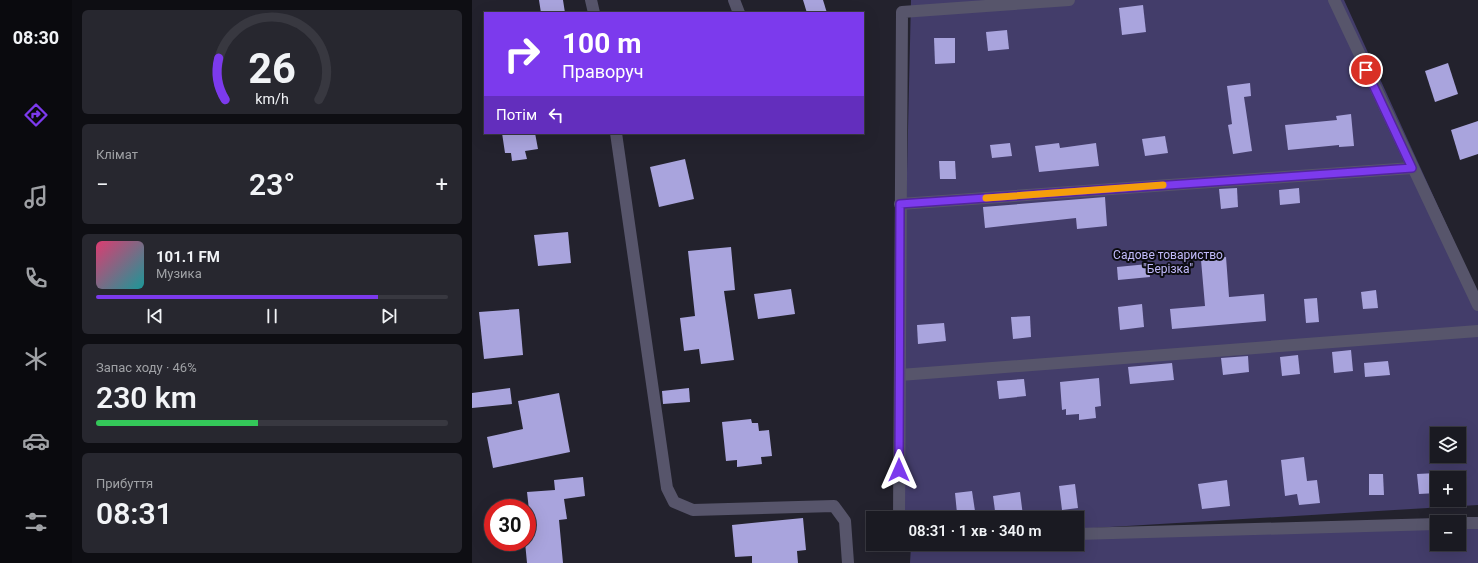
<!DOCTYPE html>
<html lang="uk">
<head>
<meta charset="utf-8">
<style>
	:root { --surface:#1a1a22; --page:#27272f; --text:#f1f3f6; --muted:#9fa1a5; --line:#383840; --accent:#7c3aed }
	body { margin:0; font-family:Roboto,sans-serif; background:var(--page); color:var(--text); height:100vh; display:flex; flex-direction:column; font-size:15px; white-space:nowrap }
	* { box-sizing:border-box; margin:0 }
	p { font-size:13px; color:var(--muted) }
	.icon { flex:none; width:22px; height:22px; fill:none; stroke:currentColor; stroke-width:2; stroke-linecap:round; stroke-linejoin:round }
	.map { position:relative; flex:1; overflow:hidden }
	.side { display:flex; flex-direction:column; gap:10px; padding:10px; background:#0e0e13; width:400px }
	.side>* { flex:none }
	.hud { position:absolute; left:12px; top:12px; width:380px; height:122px; border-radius:0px; box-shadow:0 4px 16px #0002,0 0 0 1px var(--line); background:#7c3aed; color:#fff; overflow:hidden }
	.controls { position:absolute; left:958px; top:427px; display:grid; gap:8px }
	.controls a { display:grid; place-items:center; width:36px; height:36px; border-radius:0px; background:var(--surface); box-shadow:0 4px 16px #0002,0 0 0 1px var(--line); font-size:20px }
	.speed { position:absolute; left:12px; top:499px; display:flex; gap:8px; font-size:20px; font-weight:700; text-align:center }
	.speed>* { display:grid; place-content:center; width:52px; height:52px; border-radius:50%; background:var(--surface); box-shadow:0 4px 16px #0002,0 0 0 1px var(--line); line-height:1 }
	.speed .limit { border:6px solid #d22; background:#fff; color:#111 }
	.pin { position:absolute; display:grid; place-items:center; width:34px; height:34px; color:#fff; margin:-17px; border:2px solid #fff; border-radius:50%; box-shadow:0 1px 4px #0007 }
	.me { position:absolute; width:44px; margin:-22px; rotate:0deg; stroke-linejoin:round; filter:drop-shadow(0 0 3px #0008) }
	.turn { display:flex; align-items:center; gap:14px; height:84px; padding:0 12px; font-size:18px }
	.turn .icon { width:52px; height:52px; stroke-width:2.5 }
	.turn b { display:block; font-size:28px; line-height:34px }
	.then { display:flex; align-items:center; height:38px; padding:0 12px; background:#0003; gap:8px; font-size:15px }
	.big { font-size:30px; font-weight:600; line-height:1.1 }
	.side .widget { flex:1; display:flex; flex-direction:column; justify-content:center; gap:6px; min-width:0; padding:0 14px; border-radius:6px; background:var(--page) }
	.side .dial { align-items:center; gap:0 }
	.dial svg { height:104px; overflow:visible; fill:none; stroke:var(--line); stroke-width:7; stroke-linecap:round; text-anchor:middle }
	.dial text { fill:var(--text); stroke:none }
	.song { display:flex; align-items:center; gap:12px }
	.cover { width:48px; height:48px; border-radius:6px; background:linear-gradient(135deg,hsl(340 70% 55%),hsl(180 70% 35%)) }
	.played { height:4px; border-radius:2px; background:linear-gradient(90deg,var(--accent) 80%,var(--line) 80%) }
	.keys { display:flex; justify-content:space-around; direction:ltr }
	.heat { display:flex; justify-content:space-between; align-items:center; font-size:22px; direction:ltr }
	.charge { height:6px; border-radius:3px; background:linear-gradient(90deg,#34c759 46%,var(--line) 0) }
	.trip { position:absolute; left:394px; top:511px; width:218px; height:40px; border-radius:0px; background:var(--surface); box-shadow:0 4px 16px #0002,0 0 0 1px var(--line); font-weight:600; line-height:40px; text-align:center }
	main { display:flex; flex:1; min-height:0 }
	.dock { display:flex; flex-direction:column; width:72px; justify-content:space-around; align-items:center; background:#0a0a0e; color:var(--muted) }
	.dock .icon { width:28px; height:28px }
	.dock .active { color:var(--accent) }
	.dock b { font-size:18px; color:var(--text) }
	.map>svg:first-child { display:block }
	.green { fill:#433d6a; fill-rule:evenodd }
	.building { fill:#a9a4dd }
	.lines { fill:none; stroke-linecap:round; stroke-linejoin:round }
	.street { stroke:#57556b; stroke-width:12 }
	.route-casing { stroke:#51269a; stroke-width:10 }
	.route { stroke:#7c3aed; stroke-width:7 }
	.slow { stroke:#f59e0b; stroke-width:7 }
	.labels { text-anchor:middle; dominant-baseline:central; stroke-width:4; stroke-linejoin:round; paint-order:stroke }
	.park-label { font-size:12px; fill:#c1bafa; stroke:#0c0c11 }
</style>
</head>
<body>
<main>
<nav class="dock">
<b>08:30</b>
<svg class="icon active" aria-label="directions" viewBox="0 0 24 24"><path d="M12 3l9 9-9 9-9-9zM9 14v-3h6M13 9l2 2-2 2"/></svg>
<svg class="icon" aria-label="music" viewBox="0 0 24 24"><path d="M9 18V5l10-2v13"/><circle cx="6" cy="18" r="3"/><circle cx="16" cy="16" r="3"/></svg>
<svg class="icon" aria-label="phone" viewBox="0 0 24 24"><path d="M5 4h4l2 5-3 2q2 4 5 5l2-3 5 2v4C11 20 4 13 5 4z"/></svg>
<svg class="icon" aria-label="climate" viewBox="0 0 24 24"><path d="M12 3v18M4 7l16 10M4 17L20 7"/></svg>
<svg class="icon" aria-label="car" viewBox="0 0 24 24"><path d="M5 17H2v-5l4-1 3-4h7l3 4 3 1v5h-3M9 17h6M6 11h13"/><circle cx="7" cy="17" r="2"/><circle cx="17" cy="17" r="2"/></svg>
<svg class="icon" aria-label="filters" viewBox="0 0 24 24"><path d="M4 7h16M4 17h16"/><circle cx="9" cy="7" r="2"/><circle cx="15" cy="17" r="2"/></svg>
</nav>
<section class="side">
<div class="widget dial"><svg viewBox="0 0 100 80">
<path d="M14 69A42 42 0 1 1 86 69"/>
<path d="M14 69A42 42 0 0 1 9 37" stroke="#7c3aed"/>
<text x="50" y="56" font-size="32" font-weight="700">26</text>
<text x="50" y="72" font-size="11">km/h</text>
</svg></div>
<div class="widget"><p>Клімат</p>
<div class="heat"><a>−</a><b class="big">23°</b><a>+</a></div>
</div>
<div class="widget">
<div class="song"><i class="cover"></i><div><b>101.1 FM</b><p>Музика</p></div></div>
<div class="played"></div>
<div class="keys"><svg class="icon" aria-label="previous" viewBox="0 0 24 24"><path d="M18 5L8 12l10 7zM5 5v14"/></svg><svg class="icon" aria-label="pause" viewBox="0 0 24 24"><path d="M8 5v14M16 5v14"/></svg><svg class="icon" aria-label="next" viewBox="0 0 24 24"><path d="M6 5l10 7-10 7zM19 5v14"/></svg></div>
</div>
<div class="widget"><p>Запас ходу · 46%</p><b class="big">230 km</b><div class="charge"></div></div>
<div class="widget"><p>Прибуття</p><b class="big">08:31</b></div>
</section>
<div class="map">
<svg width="1006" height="563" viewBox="0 0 1006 563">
	<rect width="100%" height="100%" fill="#23222d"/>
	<g class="green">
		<path d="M 439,0 L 872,0 L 1006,294 L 1006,505 L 605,529 L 605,518 L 427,518 ZM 965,434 L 987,434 L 987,456 L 965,456 ZM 965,478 L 987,478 L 987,500 L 965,500 Z"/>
		<path d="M 1006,524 L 1006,563 L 438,563 L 439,546 L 605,544 L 605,539 L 965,525 L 965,544 L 987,544 L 987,525 Z"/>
	</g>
	<g class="building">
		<path d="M 67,0 L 91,0 L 93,13 L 69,13 Z"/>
		<path d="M 331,0 L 351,0 L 355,13 L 335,13 Z"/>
		<path d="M 671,5 L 674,32 L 650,35 L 647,8 Z"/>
		<path d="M 535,30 L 537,49 L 516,51 L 514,32 Z"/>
		<path d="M 462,38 L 483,38 L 483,63 L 463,64 Z"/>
		<path d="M 976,63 L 986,94 L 963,102 L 953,71 Z"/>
		<path d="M 778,83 L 779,96 L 772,97 L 780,151 L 761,154 L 756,125 L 760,124 L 755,86 Z"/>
		<path d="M 879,114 L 882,146 L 867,147 L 867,145 L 816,150 L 813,125 L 865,120 L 864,116 Z"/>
		<path d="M 1006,121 L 1006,154 L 988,160 L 979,130 Z"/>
		<path d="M 30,133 L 63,133 L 66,149 L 53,151 L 55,159 L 40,161 L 39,153 L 33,153 Z"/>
		<path d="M 693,136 L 696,153 L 673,156 L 670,139 Z"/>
		<path d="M 538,143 L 540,156 L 520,158 L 518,145 Z"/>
		<path d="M 587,143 L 588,148 L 624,143 L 627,166 L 567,172 L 563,146 Z"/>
		<path d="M 213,159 L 222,199 L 187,207 L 178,167 Z"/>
		<path d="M 467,161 L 483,161 L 484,179 L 468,179 Z"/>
		<path d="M 765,188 L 766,207 L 749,209 L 747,189 Z"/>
		<path d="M 827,188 L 828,203 L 808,205 L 807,190 Z"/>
		<path d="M 633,197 L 635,226 L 605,229 L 604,218 L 513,228 L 511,207 Z"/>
		<path d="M 96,232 L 99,263 L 66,266 L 62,235 Z"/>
		<path d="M 259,247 L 263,290 L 252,291 L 262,360 L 229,364 L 227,349 L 212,351 L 208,318 L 223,316 L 216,251 Z"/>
		<path d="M 754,257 L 757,297 L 792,294 L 794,321 L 700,329 L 698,309 L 733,306 L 729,260 Z"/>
		<path d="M 676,264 L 678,277 L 646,280 L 645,267 Z"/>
		<path d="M 319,289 L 323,314 L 286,319 L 282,294 Z"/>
		<path d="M 904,290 L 906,308 L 891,309 L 889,292 Z"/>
		<path d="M 845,298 L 847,322 L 834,323 L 832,299 Z"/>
		<path d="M 670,304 L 672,327 L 648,330 L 646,307 Z"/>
		<path d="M 47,309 L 51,355 L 12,359 L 7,312 Z"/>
		<path d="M 558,316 L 559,337 L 541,339 L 539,317 Z"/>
		<path d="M 472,323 L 474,341 L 446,344 L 445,325 Z"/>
		<path d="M 879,350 L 881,371 L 862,373 L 860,352 Z"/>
		<path d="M 826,355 L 828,374 L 810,376 L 808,357 Z"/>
		<path d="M 776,356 L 777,372 L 751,375 L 749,358 Z"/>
		<path d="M 916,361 L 918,375 L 893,377 L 892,363 Z"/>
		<path d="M 700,363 L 702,380 L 658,384 L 656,367 Z"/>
		<path d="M 627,378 L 629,406 L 623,407 L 624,418 L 607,420 L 607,414 L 594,415 L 594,409 L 590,410 L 588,382 Z"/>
		<path d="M 552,379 L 554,396 L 527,399 L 525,381 Z"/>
		<path d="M 38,388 L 40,404 L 0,408 L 0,393 Z"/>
		<path d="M 217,388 L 218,402 L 191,404 L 190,391 Z"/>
		<path d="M 87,393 L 98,452 L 21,468 L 15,437 L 51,429 L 46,401 Z"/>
		<path d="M 279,419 L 280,423 L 286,423 L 287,431 L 297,430 L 300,456 L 289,457 L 290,464 L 265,467 L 265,460 L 254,461 L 250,422 Z"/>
		<path d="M 832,457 L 835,481 L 845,480 L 848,503 L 827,505 L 825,494 L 813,496 L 809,460 Z"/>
		<path d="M 965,473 L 965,493 L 947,494 L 945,474 Z"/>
		<path d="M 897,474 L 911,474 L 912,495 L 897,495 Z"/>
		<path d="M 111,477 L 113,496 L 92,499 L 95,519 L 87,520 L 91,563 L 55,563 L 53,542 L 55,542 L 55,510 L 57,510 L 55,492 L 83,490 L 82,480 Z"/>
		<path d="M 755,480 L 758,506 L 730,509 L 726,484 Z"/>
		<path d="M 603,484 L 606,508 L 590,510 L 587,486 Z"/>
		<path d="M 500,491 L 503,511 L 485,513 L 483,493 Z"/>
		<path d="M 548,492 L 551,516 L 524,518 L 521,496 Z"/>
		<path d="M 331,518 L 334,550 L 325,551 L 326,563 L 280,563 L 280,556 L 263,557 L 260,525 Z"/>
	</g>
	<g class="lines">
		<g class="street">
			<path d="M 119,0 L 122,13"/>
			<path d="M 262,0 L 267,13"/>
			<path d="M 862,0 L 1006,305"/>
			<path d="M 144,133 L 195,488 L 202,502 L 221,510 L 362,506 L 373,521 L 376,563"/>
			<path d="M 428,204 L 940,168"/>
			<path d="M 428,375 L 1006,331"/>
			<path d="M 427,518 L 430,12 L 597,0"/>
			<path d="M 987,523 L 1006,523"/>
			<path d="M 605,534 L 965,524"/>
		</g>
	</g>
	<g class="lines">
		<defs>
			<path id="route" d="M 427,470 L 428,204 L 940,168 L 894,70"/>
		</defs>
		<use href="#route" class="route-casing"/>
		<use href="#route" class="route"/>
		<path class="slow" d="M 514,198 L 691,185"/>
	</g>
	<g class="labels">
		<g class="park-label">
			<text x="696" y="255">Садове товариство<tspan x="696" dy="14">"Берізка"</tspan></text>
		</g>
	</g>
</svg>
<div class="controls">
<a><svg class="icon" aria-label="layers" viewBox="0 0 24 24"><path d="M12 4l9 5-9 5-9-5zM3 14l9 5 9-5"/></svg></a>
<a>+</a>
<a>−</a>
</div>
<div class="speed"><div class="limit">30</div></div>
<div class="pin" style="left:894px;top:70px;background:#d93025"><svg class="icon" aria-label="arrive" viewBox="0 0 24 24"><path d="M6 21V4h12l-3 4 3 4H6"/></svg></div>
<svg class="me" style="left:427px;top:470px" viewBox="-20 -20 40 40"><path d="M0-17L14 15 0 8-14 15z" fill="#7c3aed" stroke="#fff" stroke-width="4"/></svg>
<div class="trip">08:31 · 1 хв · 340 m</div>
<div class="hud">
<div class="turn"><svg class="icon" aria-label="right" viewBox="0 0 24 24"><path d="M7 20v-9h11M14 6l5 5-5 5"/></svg><div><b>100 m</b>Праворуч</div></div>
<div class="then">Потім<svg class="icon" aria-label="left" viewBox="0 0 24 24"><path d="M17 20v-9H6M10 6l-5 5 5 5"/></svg></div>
</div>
</div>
</main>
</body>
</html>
